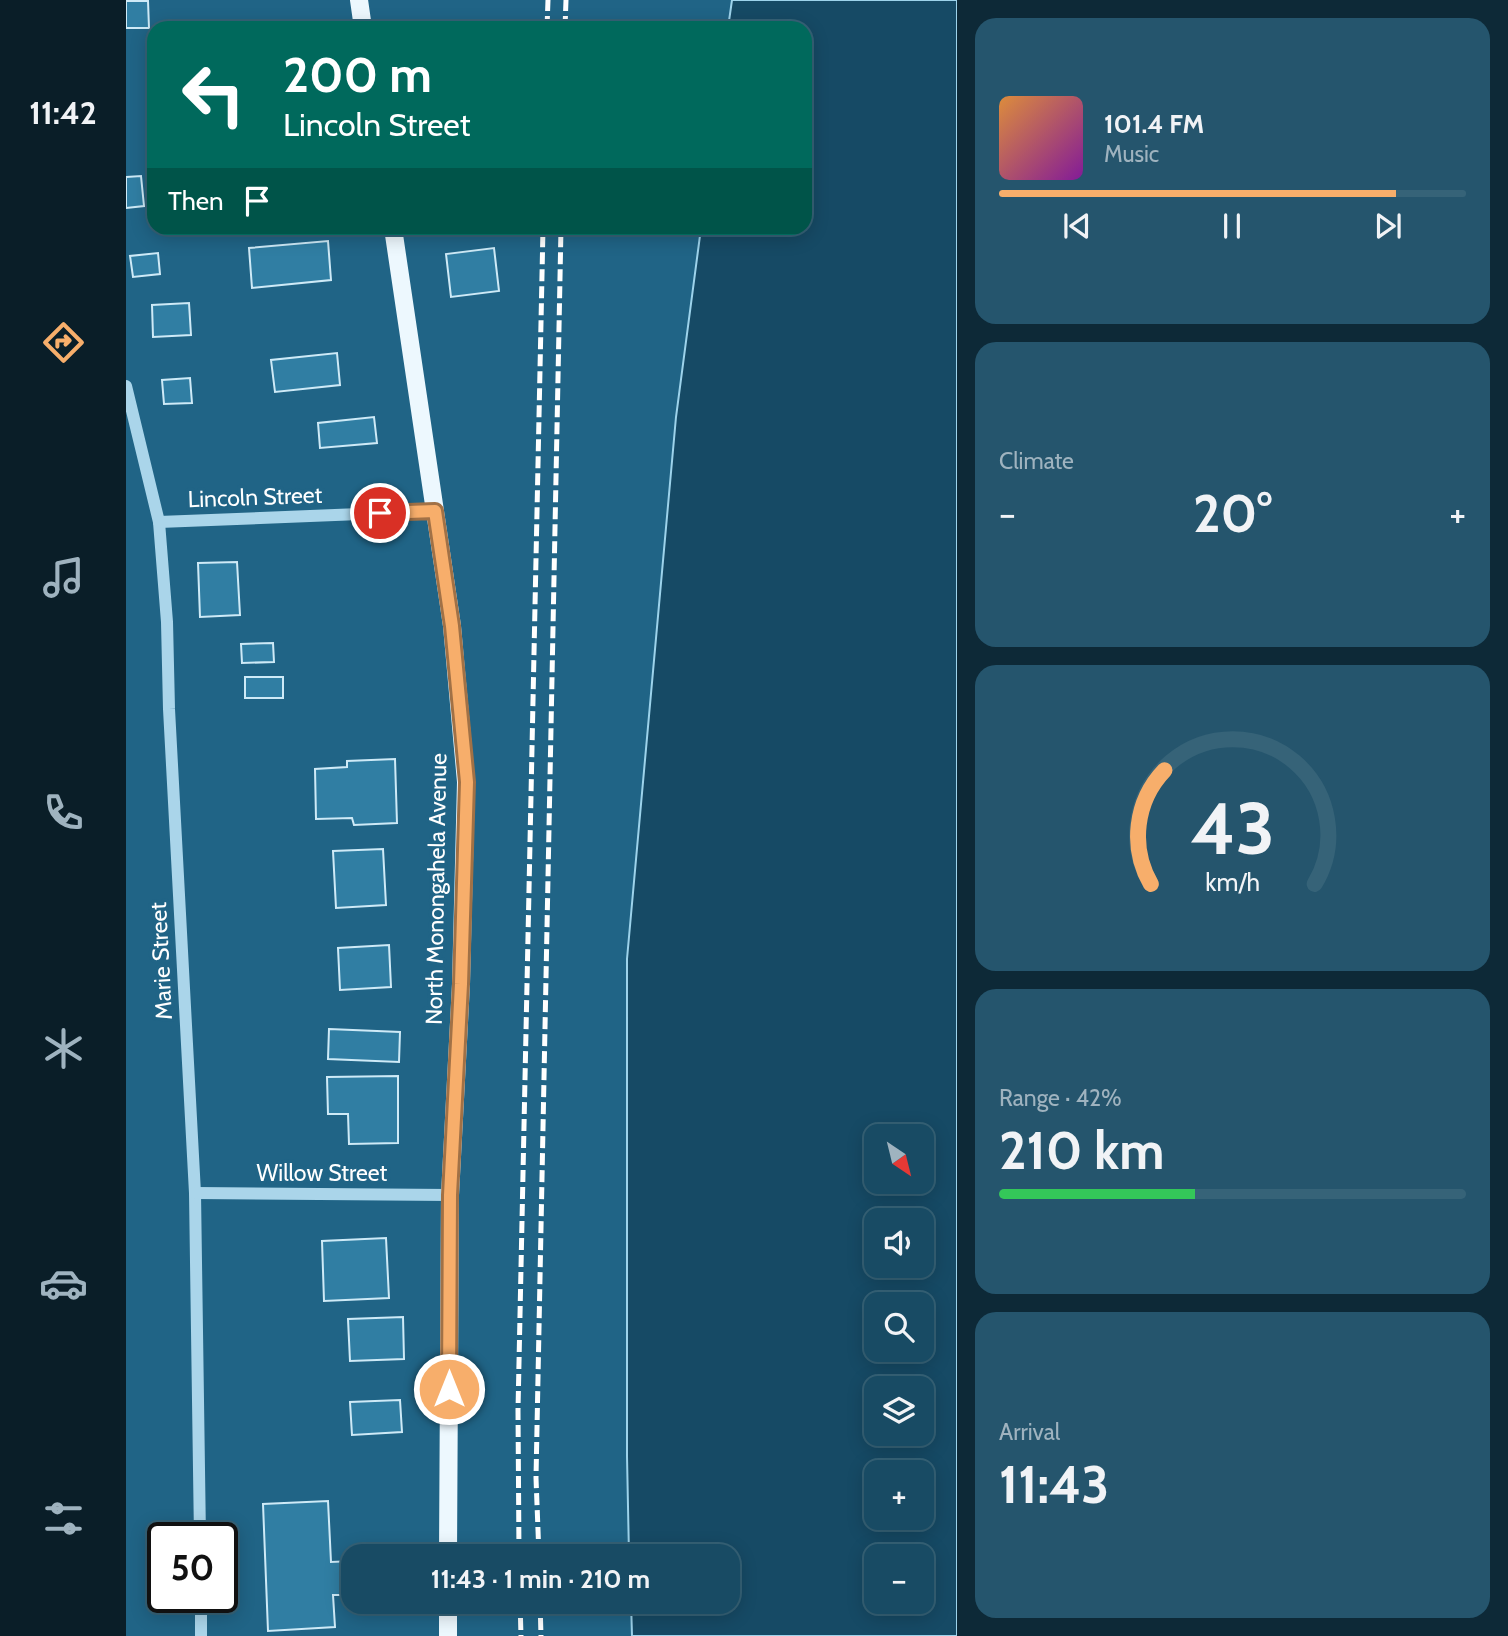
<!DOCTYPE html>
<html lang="en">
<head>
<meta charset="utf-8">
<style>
	:root { --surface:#184b64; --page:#25556d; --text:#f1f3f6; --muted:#9fb3bf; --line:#366378; --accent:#f7ae6b }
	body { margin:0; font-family:Cabin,sans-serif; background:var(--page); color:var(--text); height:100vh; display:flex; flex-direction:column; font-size:26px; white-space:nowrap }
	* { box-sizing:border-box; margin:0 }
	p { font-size:23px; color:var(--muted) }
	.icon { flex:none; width:38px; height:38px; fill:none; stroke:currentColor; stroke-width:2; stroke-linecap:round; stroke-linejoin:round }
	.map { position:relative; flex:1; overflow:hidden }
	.sheet { display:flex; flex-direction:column; gap:18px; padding:18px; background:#0d2937; width:551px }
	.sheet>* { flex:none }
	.top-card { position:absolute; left:21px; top:21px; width:665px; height:214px; border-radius:21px; box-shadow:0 4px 18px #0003,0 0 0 2px var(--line); background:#00695c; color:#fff; overflow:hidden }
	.needle { width:46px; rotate:145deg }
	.controls { position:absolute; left:738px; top:1124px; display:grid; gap:14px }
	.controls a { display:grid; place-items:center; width:70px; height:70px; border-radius:14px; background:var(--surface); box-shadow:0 4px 18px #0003,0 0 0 2px var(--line); font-size:35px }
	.speed { position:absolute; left:21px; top:1522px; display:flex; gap:14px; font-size:35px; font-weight:700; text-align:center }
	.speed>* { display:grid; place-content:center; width:91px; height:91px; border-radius:50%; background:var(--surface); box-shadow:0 4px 18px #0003,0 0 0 2px var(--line); line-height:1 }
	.speed .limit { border:4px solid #111; border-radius:10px; background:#fff; color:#111 }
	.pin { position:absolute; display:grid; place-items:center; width:60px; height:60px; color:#fff; margin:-30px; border:4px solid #fff; border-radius:50%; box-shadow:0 2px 7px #0007 }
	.me { position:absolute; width:77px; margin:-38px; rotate:0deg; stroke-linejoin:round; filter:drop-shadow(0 0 5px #0008) }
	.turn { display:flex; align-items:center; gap:24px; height:147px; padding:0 21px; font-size:32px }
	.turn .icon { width:91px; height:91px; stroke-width:2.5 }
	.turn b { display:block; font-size:49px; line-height:60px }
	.then { display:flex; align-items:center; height:66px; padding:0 21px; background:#0003; gap:14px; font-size:26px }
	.big { font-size:52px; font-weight:700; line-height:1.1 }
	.sheet .card { flex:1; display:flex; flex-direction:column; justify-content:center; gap:10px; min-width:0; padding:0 24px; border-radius:21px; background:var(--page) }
	.sheet .dial { align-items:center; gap:0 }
	.dial svg { height:182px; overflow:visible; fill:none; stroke:var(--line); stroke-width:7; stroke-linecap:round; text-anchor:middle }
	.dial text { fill:var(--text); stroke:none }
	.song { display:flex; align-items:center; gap:21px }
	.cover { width:84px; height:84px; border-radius:10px; background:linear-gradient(135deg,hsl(30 70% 55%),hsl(290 70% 35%)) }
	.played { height:7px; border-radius:4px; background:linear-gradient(90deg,var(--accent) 85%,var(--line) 85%) }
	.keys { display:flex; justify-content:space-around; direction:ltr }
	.heat { display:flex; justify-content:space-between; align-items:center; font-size:38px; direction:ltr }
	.charge { height:10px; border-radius:5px; background:linear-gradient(90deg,#34c759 42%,var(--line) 0) }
	.trip { position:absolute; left:215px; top:1544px; width:399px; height:70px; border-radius:21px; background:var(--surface); box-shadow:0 4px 18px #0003,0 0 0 2px var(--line); font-weight:700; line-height:70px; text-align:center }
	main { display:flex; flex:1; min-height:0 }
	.tab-bar { display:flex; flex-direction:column; width:126px; justify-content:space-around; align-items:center; background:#0a1e28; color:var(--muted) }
	.tab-bar .icon { width:49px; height:49px }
	.tab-bar .active { color:var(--accent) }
	.tab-bar b { font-size:32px; color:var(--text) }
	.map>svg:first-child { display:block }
	.water { fill:#164a65; stroke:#9dd3eb; stroke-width:2; fill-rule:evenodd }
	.building { fill:#307ea3; stroke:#ceeaf7; stroke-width:2 }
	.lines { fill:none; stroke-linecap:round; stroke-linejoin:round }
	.minor { stroke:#aad5ea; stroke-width:12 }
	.major { stroke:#edf8fe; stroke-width:18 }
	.rail { stroke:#fff; stroke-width:5; stroke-dasharray:12 5; stroke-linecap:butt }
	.route-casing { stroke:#a17146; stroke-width:18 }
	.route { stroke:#f7ae6b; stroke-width:12 }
	.labels { text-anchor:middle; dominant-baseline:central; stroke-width:7; stroke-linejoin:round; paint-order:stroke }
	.street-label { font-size:23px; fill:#fff; stroke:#206486 }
</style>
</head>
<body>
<main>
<nav class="tab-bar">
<b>11:42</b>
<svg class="icon active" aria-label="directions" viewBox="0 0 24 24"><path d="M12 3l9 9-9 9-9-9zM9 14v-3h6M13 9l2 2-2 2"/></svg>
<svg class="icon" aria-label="music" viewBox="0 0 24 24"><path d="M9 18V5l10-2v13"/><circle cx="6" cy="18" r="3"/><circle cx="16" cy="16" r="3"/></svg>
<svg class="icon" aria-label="phone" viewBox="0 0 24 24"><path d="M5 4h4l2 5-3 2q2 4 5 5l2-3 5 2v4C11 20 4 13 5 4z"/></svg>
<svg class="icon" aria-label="climate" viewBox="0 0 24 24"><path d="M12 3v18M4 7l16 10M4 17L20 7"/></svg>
<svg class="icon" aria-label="car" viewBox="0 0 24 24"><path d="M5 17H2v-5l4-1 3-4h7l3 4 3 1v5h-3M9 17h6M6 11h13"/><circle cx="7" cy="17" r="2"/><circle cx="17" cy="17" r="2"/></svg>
<svg class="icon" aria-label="filters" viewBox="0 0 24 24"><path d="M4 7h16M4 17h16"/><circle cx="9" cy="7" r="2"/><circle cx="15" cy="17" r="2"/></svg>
</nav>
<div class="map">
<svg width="831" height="1636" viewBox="0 0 831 1636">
	<rect width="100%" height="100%" fill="#206486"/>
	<path class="water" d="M 606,0 L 831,0 L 831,1636 L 506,1636 L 505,1601 L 602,1601 L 602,1556 L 503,1556 L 501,1456 L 501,959 L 550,417 L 575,228 L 679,228 L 679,28 L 602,28 ZM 751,1136 L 796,1136 L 796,1181 L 751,1181 ZM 751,1220 L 796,1220 L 796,1265 L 751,1265 ZM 751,1304 L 796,1304 L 796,1349 L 751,1349 ZM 751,1388 L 796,1388 L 796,1433 L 751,1433 ZM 751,1472 L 796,1472 L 796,1517 L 751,1517 ZM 751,1556 L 796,1556 L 796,1601 L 751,1601 Z"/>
	<g class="building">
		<path d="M 0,1 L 22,1 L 23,28 L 0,28 Z"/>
		<path d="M 15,176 L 18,206 L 0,208 L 0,177 Z"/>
		<path d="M 327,228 L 367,228 L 328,234 Z"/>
		<path d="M 202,241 L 205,280 L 126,288 L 123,248 Z"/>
		<path d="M 368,248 L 373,291 L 325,297 L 320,254 Z"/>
		<path d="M 32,253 L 34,274 L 7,277 L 4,256 Z"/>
		<path d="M 63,303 L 65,335 L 27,337 L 26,305 Z"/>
		<path d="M 211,353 L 214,385 L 149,392 L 145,360 Z"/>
		<path d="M 64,378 L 66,403 L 38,404 L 36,380 Z"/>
		<path d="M 248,417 L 251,443 L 194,448 L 192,423 Z"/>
		<path d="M 111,562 L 114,615 L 74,617 L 72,563 Z"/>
		<path d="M 147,643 L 148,662 L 116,663 L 115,644 Z"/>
		<rect x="119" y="677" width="38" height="21"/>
		<path d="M 269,759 L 271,823 L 228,825 L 226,818 L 190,819 L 189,769 L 221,767 L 221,761 Z"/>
		<path d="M 257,849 L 260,905 L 210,908 L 207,851 Z"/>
		<path d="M 263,945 L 265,987 L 214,990 L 212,948 Z"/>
		<path d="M 203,1029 L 274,1032 L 273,1062 L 202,1059 Z"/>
		<path d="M 272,1076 L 272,1143 L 223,1144 L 222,1114 L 202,1114 L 201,1077 Z"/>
		<path d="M 260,1238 L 263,1298 L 198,1301 L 196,1241 Z"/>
		<path d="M 277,1317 L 278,1359 L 224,1361 L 222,1319 Z"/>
		<path d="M 274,1400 L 276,1432 L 226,1435 L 224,1402 Z"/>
		<path d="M 202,1501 L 205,1562 L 228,1561 L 228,1595 L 207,1595 L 209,1627 L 142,1631 L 137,1504 Z"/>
	</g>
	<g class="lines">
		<g class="minor">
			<path d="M 0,386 L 33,522 L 41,622 L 43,709 L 69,1193 L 74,1538"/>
			<path d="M 33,522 L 309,511"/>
			<path d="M 69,1193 L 324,1195"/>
			<path d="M 75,1598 L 75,1636"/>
		</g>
		<g class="major">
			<path d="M 233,0 L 237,28"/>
			<path d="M 267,228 L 326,626 L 340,782 L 335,984 L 324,1195 L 322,1556"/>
			<path d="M 322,1636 L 322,1601"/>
		</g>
		<g class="rail">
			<path d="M 421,28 L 422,0"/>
			<path d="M 439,28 L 440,0"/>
			<path d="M 393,1556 L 392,1410 L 417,228"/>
			<path d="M 413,1556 L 410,1478 L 435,228"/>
			<path d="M 394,1601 L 395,1636"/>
			<path d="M 414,1601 L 415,1636"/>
		</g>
	</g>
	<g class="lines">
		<defs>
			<path id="route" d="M 254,513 L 309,511 L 326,626 L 341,782 L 335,984 L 324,1195 L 323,1389"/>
		</defs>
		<use href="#route" class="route-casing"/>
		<use href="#route" class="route"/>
	</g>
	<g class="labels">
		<g class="street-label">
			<text transform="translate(129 497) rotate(-2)">Lincoln Street</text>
			<text transform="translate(310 889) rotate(-89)">North Monongahela Avenue</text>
			<text transform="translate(35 961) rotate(-93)">Marie Street</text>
			<text x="196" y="1173">Willow Street</text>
		</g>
	</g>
</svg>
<div class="controls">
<a><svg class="needle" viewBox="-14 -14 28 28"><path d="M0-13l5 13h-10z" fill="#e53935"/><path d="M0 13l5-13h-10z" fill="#9fb3bf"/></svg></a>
<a><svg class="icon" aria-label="sound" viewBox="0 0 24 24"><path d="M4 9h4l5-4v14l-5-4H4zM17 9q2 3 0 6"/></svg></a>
<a><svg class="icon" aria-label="search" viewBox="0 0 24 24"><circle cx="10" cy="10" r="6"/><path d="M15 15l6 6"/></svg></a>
<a><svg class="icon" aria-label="layers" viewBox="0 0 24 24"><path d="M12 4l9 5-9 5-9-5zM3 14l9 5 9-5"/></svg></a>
<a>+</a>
<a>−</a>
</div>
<div class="speed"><div class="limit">50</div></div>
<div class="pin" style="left:254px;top:513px;background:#d93025"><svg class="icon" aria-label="arrive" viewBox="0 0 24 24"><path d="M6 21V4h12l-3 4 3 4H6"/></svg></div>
<svg class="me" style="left:323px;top:1389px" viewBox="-20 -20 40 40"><circle r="17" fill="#f7ae6b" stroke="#fff" stroke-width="3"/><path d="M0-11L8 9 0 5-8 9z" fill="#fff"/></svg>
<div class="trip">11:43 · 1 min · 210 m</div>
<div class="top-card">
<div class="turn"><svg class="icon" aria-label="left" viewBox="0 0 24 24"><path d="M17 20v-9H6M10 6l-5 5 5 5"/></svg><div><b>200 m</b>Lincoln Street</div></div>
<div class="then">Then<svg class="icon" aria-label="arrive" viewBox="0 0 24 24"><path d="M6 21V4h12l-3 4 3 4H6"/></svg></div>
</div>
</div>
<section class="sheet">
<div class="card">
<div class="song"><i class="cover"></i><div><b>101.4 FM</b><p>Music</p></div></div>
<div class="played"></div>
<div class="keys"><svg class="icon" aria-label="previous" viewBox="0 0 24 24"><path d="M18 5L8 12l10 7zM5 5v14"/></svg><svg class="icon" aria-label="pause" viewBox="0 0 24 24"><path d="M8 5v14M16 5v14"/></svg><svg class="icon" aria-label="next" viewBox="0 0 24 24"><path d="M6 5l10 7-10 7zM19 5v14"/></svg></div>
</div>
<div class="card"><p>Climate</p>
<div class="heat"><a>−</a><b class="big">20°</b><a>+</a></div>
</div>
<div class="card dial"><svg viewBox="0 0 100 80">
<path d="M14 69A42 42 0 1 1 86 69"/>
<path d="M14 69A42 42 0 0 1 20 19" stroke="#f7ae6b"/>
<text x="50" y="56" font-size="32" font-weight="700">43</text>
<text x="50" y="72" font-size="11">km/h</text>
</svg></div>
<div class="card"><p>Range · 42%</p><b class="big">210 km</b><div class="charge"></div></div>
<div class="card"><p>Arrival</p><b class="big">11:43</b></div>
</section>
</main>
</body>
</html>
